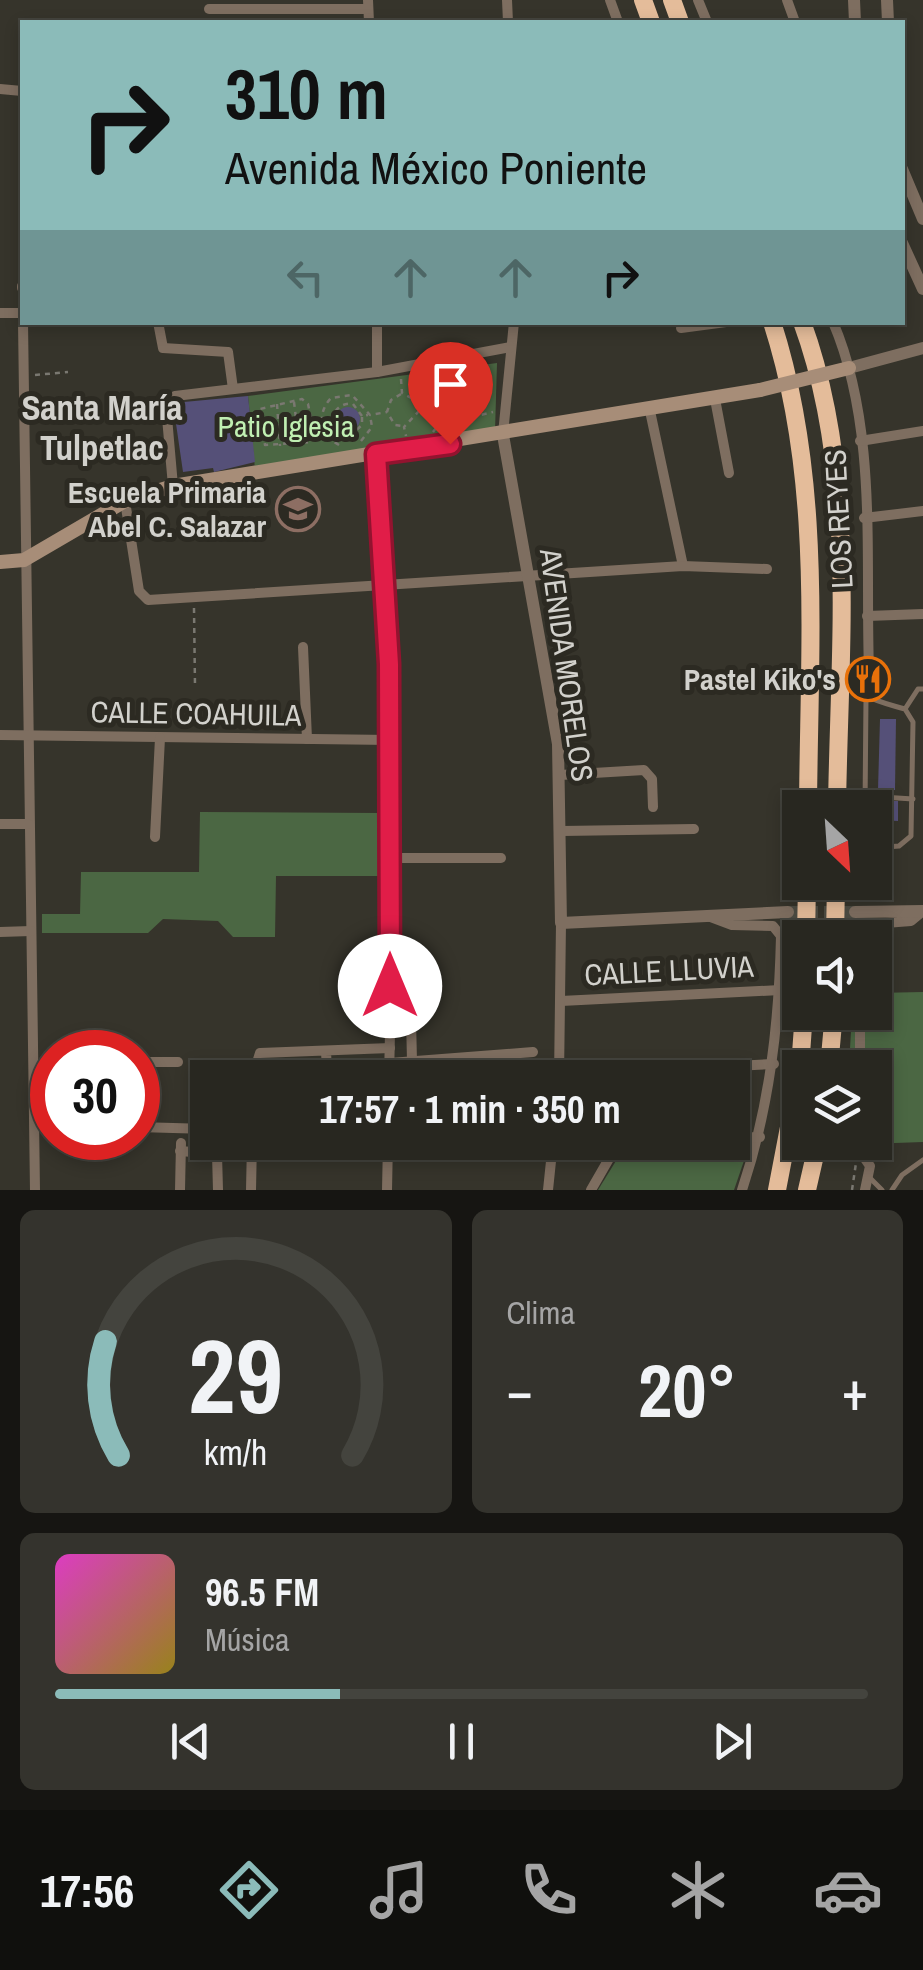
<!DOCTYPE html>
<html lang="es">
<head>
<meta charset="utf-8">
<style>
	:root { --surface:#282720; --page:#34332d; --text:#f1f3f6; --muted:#a5a5a5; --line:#44443e; --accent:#8bbbb9 }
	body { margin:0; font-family:"Archivo Narrow",sans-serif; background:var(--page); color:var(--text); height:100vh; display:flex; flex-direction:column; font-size:38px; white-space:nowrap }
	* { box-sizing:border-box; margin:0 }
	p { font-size:32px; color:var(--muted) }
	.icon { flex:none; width:55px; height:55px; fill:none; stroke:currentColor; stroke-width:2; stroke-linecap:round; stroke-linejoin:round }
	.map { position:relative; height:1190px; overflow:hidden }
	.sheet { display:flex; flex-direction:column; gap:20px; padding:20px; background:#161512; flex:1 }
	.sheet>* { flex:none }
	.banner { position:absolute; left:20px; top:20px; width:885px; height:305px; border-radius:0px; box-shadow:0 5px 15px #0003,0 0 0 2px var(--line); background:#8bbbb9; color:#111; overflow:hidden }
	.needle { width:65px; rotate:155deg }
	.tools { position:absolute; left:782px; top:790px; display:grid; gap:20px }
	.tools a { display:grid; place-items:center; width:110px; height:110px; border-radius:0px; background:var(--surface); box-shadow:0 5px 15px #0003,0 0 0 2px var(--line); font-size:50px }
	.speed { position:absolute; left:30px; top:1030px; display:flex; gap:20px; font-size:50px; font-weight:700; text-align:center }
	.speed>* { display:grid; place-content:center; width:130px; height:130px; border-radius:50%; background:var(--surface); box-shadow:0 5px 15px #0003,0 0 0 2px var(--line); line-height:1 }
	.speed .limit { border:15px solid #d22; background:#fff; color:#111 }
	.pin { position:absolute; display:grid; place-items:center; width:85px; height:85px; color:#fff; margin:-102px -42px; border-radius:50% 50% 50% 0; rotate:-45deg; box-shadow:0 0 10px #0007 }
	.pin .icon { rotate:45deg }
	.me { position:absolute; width:110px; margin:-55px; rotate:0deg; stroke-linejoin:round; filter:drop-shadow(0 0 8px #0008) }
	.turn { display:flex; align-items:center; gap:35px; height:210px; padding:0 40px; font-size:45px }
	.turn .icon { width:130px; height:130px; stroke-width:2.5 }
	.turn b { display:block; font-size:70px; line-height:85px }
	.lanes { display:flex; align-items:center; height:95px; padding:0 40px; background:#0003; justify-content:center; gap:50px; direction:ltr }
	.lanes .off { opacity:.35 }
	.big { font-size:75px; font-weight:800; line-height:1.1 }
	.sheet .card { flex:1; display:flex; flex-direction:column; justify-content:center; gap:15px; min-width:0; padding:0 35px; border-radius:15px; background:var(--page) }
	.sheet .dial { align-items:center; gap:0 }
	.dial svg { height:260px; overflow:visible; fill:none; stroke:var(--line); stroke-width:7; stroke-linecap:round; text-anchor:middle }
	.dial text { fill:var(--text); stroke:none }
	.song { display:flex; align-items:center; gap:30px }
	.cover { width:120px; height:120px; border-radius:15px; background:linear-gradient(135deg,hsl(310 70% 55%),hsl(50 70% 35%)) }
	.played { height:10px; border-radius:5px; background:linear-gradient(90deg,var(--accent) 35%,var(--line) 35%) }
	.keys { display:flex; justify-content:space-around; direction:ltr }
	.heat { display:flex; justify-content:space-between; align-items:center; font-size:55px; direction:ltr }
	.sheet .tiles { flex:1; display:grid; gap:20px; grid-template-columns:1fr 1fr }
	.card:last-child { grid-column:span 2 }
	.trip { position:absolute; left:190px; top:1060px; width:560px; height:100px; border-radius:0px; background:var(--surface); box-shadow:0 5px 15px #0003,0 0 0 2px var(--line); font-weight:800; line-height:100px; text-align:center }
	.tab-bar { display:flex; height:160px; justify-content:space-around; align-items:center; background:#10100d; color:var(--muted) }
	.tab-bar .icon { width:70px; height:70px }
	.tab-bar .on { color:var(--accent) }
	.tab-bar b { font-size:45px; color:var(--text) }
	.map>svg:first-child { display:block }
	.green { fill:#4b6743 }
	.building { fill:#555078 }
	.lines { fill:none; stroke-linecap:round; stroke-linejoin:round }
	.tertiary-tunnel { stroke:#4d4c43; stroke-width:12; stroke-dasharray:12 6; stroke-linecap:butt }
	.path { stroke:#7a7871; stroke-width:2.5; stroke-dasharray:5 5; stroke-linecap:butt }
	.service { stroke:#7e6e60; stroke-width:5 }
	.minor { stroke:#7e6e60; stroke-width:10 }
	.tertiary { stroke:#7e6e60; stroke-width:12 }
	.secondary { stroke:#a78d78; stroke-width:14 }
	.motorway { stroke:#e4bc9a; stroke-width:18 }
	.secondary-bridge { stroke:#a78d78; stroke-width:14 }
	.route-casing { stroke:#92132f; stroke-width:25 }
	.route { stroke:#e11d48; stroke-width:18 }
	.labels { text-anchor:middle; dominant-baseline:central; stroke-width:10; stroke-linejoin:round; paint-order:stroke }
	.park-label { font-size:30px; fill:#c0efb2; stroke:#2c2a22 }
	.poi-label { font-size:30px; font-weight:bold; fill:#d2d1cc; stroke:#2c2a22; text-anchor:end }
	.street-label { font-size:30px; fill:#d2d1cc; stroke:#2c2a22 }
	.quarter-label { font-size:35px; font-weight:bold; fill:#d2d1cc; stroke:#2c2a22 }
</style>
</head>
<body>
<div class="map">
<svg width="923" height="1190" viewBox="0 0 923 1190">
	<rect width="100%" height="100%" fill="#36342b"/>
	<g class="green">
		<path d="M 497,363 L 495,431 L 255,469 L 248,396 Z"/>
		<path d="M 200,812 L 378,813 L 378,876 L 276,876 L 275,937 L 233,937 L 218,921 L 163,919 L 148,933 L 42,933 L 42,914 L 80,914 L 81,872 L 199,872 Z"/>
		<path d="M 923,992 L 923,1142 L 839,1145 L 875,1142 L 875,1068 L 849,1067 L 852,1013 L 875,1012 L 875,993 Z"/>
		<path d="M 749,1146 L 734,1190 L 598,1190 L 619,1156 L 632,1150 Z"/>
	</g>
	<g class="building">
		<path d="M 248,396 L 255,462 L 214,472 L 213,468 L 183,472 L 173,403 Z"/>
		<circle cx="348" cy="419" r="12"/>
		<path d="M 880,719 L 896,719 L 895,790 L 878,790 Z"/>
		<path d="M 876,801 L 898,801 L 898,821 L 876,820 Z"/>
	</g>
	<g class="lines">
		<path class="tertiary-tunnel" d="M 788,912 L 855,912"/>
		<g class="path">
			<path d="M 35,375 L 68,372"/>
			<path d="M 401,379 L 402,393 L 415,400 L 419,411 L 404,427 L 406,436"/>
			<path d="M 468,393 L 465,401 L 469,407"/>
			<path d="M 401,394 L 391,400 L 387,412 L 395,425 L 402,426"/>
			<path d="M 294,402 L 299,443"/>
			<path d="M 277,404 L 280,446"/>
			<path d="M 432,405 L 465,388"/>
			<path d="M 419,408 C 440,405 463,401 472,423"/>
			<path d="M 462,410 L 481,403 L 474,391 L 464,393"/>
			<path d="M 362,416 L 353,404 C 340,402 332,412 332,424 L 337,432 L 351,435 L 362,425 L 362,416 L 368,415"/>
			<path d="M 472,417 L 493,412"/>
			<path d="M 313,428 L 308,404 L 302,399 L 260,409 L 265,445 L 310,442 L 313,428 L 332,424"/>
			<path d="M 252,431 L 310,422"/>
			<path d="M 433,432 L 467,388 L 469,367"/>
			<path d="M 361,441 L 372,427 L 370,415"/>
			<path d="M 339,445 C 320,435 316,414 331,398 L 352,395 L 370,415 L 387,412"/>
			<path d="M 194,608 L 195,686"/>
			<path d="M 852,1190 L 856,1163"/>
		</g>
		<g class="service">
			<path d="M 848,668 C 856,699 877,701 905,709 L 913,722 L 911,836 L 899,846 L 875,848"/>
			<path d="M 905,709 L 918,689 L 923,689"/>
			<path d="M 866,796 L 913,799"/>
			<path d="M 865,808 L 866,698"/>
			<path d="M 870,1178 L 882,1190"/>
			<path d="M 892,1190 L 902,1175 L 923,1160"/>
		</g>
		<g class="minor">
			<path d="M 368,0 L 369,22"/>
			<path d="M 507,0 L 508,22"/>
			<path d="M 610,0 L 618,22"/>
			<path d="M 698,0 L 707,22"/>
			<path d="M 787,0 L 795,22"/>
			<path d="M 209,9 L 368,9"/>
			<path d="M 0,89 L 22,91"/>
			<path d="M 22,286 L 22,288"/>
			<path d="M 0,313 L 22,313"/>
			<path d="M 23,322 L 35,1190"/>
			<path d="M 158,322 L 163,348 L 228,352 L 233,389"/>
			<path d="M 833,322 C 878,427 865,558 869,670"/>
			<path d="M 681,328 L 726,322"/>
			<path d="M 377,372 L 377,322"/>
			<path d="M 715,399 L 729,473"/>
			<path d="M 650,411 L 683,566"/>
			<path d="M 503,434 L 514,322"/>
			<path d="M 860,441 L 923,431"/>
			<path d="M 376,455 C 393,662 394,870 389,1078"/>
			<path d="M 173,486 L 166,406 L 175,396 L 377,372 L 511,347"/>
			<path d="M 125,501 L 139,591 L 148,600 L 683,566 L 767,569"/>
			<path d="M 864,518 L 923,511"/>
			<path d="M 867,616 L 923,614"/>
			<path d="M 303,647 L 307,739"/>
			<path d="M 0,735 L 391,740"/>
			<path d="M 560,775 L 644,770 L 652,779 L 653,807"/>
			<path d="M 0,824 L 28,824"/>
			<path d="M 562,831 L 694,829"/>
			<path d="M 155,837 L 160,738"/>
			<path d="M 389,858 L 501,858"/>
			<path d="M 708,916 L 732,925 L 773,926 L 781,936 C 779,1023 770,1106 742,1190"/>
			<path d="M 0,932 L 31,931"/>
			<path d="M 860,938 L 860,925 L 911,921 L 923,911"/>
			<path d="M 561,1001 L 780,990"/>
			<path d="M 860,1012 L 860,1068"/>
			<path d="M 411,1019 L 412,1061"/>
			<path d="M 326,1052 L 327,1069 L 321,1073 L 259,1074 L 255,1069 L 260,1053 L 390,1048"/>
			<path d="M 138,1062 L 178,1062"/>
			<path d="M 390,1063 L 533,1052"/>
			<path d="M 559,1075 L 774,1064"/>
			<path d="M 559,1078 L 561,923"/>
			<path d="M 35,1088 L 52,1087"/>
			<path d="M 36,1120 L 52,1122"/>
			<path d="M 138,1127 L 208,1129"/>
			<path d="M 732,1138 L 760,1137"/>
			<path d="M 861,1142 L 861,1153 L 870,1166 L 865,1190"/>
			<path d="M 180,1151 L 217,1154 L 218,1190"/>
			<path d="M 180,1190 L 181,1143"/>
			<path d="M 251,1190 L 252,1142"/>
			<path d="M 387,1190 L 388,1142"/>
			<path d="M 548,1190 L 553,1142"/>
			<path d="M 591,1190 L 614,1150 L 646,1142"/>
		</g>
		<g class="tertiary">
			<path d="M 854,0 L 855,22"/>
			<path d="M 887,0 L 888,22"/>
			<path d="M 902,169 L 923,219"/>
			<path d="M 902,243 L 923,289"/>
			<path d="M 849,368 L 923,348"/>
			<path d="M 503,435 L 558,744 L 561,923 L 788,912"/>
			<path d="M 855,912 L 923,911"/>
		</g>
		<path class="secondary" d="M 0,562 L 24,560 L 125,501 L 173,486 L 760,390"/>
		<g class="motorway">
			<path d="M 643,0 L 651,22"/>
			<path d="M 672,0 L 680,22"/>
			<path d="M 772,322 C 823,480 809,645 808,808"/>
			<path d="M 802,322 C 858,474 839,649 837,808"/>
			<path d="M 806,938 L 807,882"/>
			<path d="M 835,938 L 836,882"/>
			<path d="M 800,1068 L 804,1012"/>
			<path d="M 829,1068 L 834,1012"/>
			<path d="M 777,1190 L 800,1070"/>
			<path d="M 807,1190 L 818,1142"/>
		</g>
		<path class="secondary-bridge" d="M 760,390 L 849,368"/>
	</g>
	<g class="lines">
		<defs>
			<path id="route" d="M 390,986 L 389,664 L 376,454 L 450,444"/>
		</defs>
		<use href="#route" class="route-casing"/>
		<use href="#route" class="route"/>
	</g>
	<defs>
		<symbol id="school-ring" viewBox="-11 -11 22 22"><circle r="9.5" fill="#2c2a22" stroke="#8d6e63" stroke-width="1.5"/><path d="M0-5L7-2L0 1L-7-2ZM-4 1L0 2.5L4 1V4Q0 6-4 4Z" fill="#8d6e63"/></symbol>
		<symbol id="restaurant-ring" viewBox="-11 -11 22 22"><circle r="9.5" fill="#2c2a22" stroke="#e8710a" stroke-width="1.5"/><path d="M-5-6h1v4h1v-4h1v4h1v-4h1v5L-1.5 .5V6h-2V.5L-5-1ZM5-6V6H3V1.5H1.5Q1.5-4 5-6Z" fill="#e8710a"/></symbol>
	</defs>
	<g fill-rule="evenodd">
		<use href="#school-ring" x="273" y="484" width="50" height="50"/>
		<use href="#restaurant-ring" x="843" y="654" width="50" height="50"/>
	</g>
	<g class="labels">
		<g class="park-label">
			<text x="286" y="426">Patio Iglesia</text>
		</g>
		<g class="poi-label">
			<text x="266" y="492">Escuela Primaria<tspan x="266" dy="34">Abel C. Salazar</tspan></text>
			<text x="836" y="679">Pastel Kiko's</text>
		</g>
		<g class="street-label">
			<text transform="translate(838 519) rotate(-93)">LOS REYES</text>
			<text transform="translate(567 665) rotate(82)">AVENIDA MORELOS</text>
			<text transform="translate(196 713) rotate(1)">CALLE COAHUILA</text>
			<text transform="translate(669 970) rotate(-3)">CALLE LLUVIA</text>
		</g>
		<g class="quarter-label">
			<text x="102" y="407">Santa María<tspan x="102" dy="40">Tulpetlac</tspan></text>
		</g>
	</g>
</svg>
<div class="tools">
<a><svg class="needle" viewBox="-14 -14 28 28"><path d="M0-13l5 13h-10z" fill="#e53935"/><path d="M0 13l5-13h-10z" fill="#a5a5a5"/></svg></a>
<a><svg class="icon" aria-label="sound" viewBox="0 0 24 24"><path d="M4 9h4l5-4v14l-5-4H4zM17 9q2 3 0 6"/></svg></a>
<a><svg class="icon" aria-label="layers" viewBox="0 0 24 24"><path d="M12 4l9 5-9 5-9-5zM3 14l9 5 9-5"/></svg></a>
</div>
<div class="speed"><div class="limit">30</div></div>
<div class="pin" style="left:450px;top:444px;background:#d93025"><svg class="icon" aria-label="arrive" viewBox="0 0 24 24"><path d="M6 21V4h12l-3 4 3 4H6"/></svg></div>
<svg class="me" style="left:390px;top:986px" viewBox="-20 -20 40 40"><circle r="19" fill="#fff"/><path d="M0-13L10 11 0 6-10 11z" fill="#e11d48"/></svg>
<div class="trip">17:57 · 1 min · 350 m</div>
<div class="banner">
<div class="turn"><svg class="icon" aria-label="right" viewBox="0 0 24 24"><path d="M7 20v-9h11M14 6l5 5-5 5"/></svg><div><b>310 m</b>Avenida México Poniente</div></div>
<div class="lanes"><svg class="icon off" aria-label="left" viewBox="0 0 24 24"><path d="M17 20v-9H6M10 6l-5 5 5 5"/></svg><svg class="icon off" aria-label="ahead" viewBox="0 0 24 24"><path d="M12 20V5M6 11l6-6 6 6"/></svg><svg class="icon off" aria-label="ahead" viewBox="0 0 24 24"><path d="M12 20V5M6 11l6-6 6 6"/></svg><svg class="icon" aria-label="right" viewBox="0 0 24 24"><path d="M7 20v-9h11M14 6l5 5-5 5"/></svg></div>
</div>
</div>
<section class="sheet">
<div class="tiles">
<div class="card dial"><svg viewBox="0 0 100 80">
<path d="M14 69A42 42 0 1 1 86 69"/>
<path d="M14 69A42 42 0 0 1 10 34" stroke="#8bbbb9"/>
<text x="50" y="56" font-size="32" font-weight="700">29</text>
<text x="50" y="72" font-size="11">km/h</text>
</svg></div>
<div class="card"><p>Clima</p>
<div class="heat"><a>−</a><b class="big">20°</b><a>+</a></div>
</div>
<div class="card">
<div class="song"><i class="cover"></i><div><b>96.5 FM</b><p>Música</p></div></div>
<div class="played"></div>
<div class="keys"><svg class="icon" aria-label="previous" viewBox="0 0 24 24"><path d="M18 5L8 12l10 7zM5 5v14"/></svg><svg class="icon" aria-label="pause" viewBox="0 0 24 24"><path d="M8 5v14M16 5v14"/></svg><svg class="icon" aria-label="next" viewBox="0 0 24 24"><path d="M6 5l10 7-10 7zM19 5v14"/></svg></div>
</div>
</div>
</section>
<nav class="tab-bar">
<b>17:56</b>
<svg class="icon on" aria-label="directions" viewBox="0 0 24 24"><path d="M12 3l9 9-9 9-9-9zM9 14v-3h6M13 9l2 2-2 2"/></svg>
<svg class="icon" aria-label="music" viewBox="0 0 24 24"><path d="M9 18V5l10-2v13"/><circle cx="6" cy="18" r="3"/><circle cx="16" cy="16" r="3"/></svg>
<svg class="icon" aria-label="phone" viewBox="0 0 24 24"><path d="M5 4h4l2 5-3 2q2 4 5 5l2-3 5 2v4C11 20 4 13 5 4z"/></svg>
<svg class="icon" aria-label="climate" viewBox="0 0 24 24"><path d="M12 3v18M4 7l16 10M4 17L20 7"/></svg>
<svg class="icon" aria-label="car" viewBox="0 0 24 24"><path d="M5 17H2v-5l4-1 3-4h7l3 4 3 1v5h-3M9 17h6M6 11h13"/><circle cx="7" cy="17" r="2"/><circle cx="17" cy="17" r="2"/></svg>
</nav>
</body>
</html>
